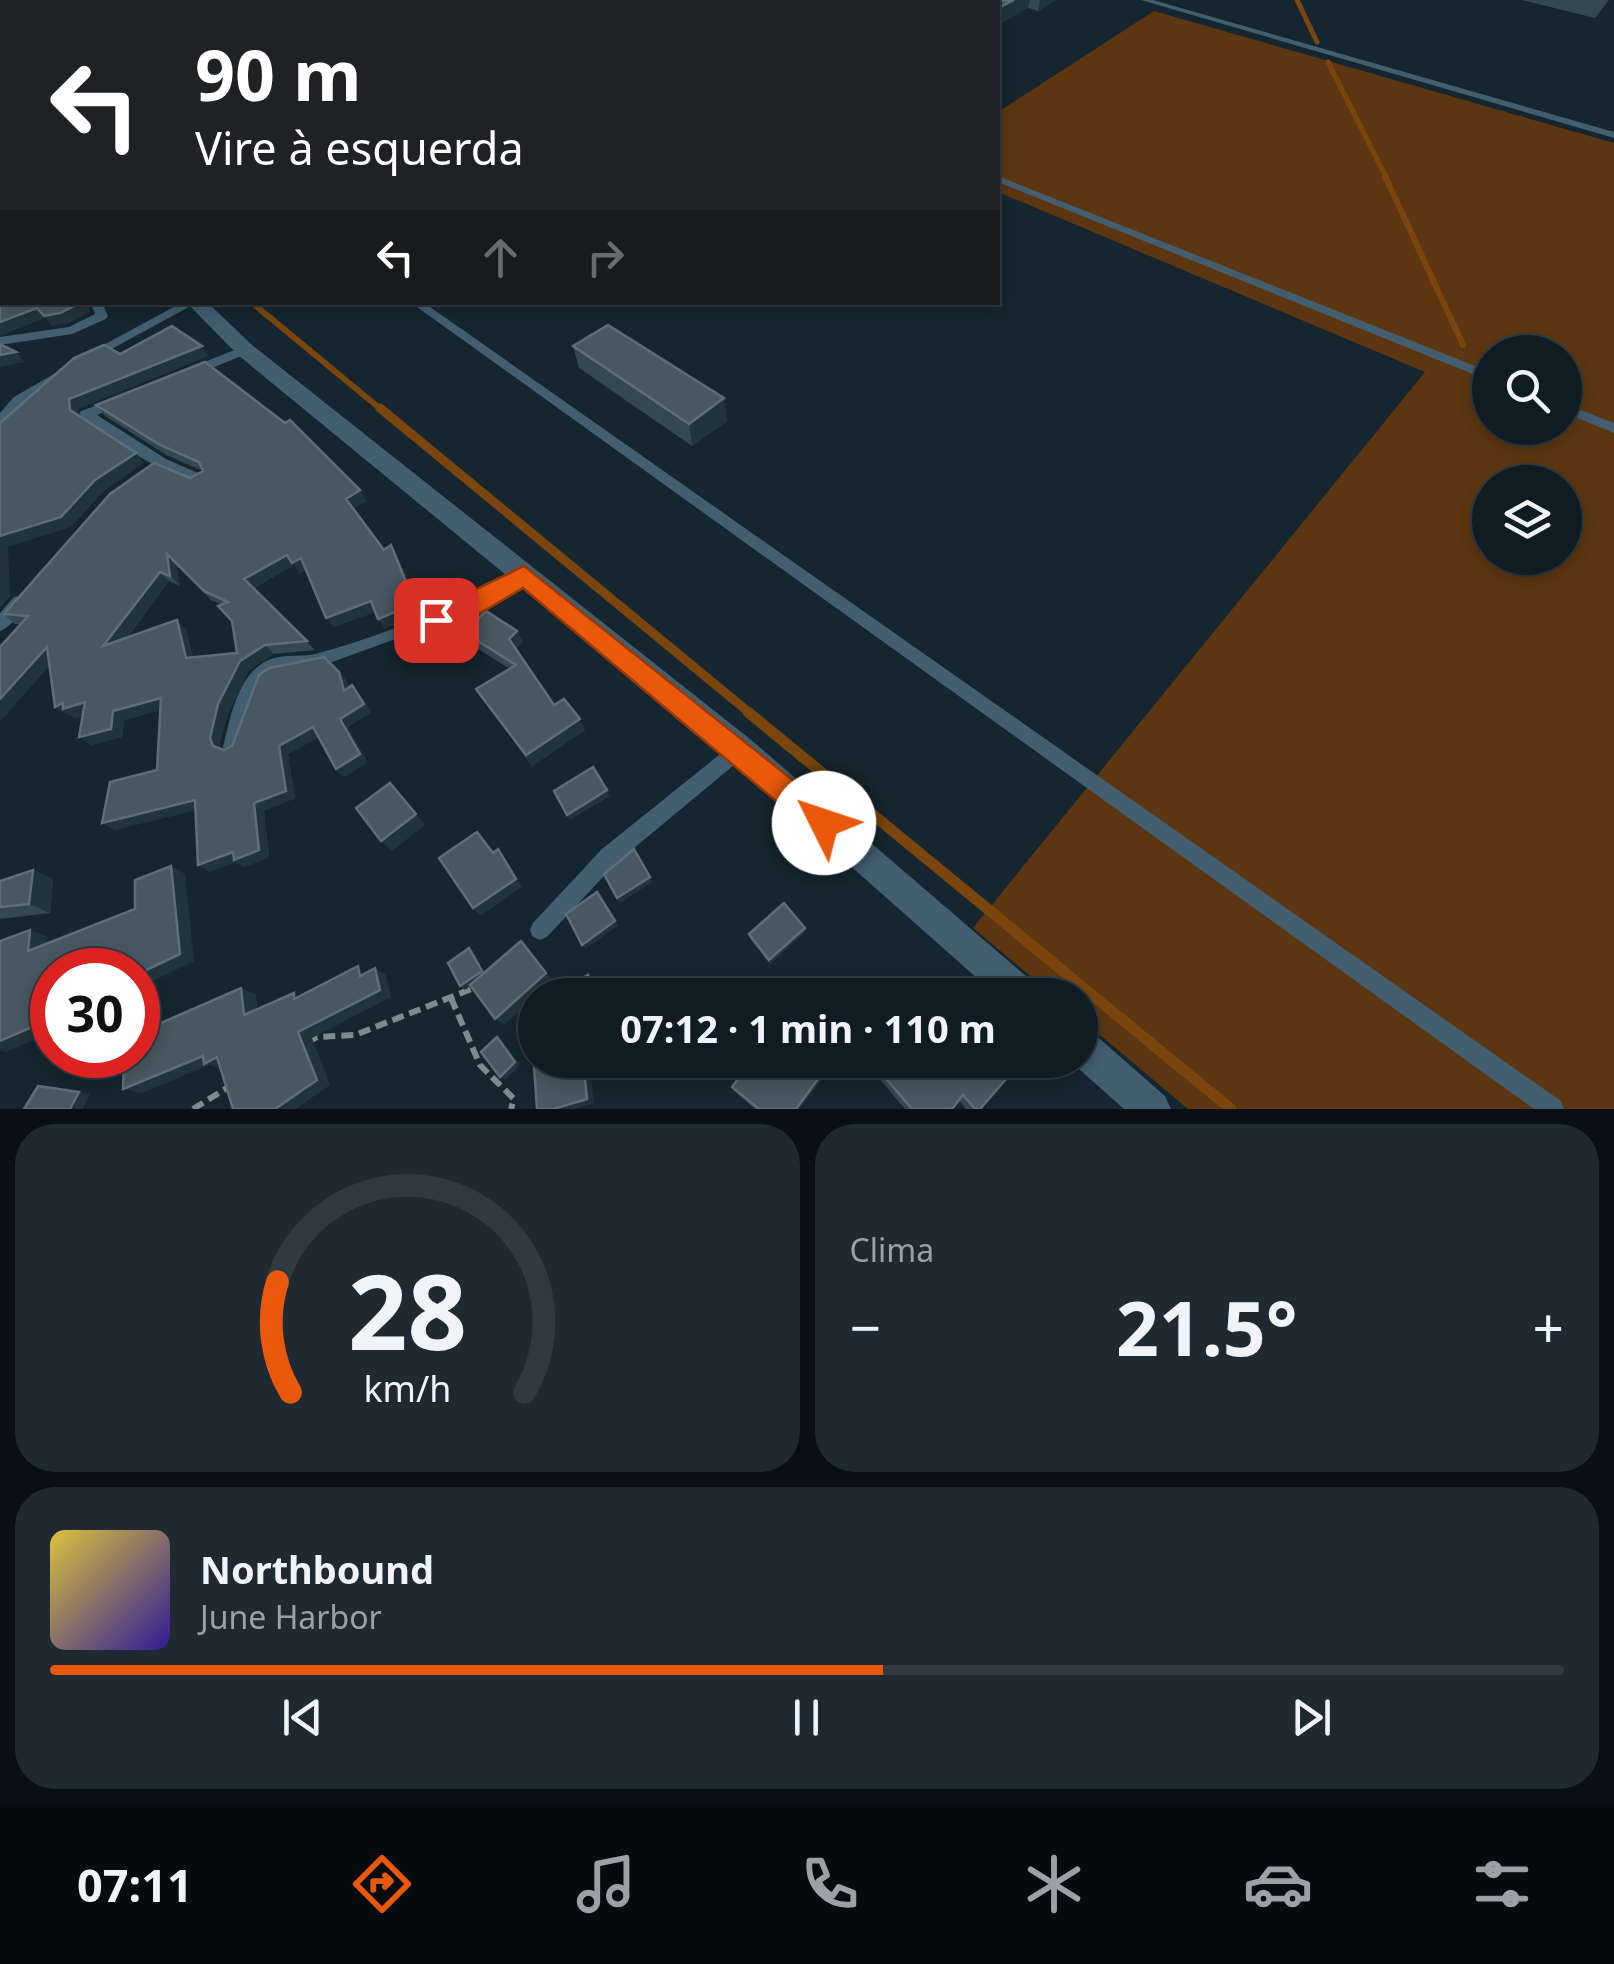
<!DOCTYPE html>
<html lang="pt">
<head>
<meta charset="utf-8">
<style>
	:root { --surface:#101c24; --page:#1e2931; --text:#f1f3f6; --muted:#9ca1a6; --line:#303a41; --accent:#ea580c }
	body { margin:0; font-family:"Noto Sans",sans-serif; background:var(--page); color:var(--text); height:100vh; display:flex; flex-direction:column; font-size:38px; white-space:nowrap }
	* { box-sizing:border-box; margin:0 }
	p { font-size:32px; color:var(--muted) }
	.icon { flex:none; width:55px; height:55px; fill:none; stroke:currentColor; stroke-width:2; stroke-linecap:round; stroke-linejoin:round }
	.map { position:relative; height:1109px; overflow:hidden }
	.details { display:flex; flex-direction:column; gap:15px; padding:15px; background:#090f14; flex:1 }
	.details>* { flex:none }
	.banner { position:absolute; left:0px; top:0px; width:1000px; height:305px; box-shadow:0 5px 15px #0003,0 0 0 2px var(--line); background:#202124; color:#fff; overflow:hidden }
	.controls { position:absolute; left:1472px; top:335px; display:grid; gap:20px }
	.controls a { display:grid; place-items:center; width:110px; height:110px; border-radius:50%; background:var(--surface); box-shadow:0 5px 15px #0003,0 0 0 2px var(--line); font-size:50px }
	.speed { position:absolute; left:30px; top:948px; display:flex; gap:20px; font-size:50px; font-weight:700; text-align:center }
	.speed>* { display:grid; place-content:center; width:130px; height:130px; border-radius:50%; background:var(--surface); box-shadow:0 5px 15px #0003,0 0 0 2px var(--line); line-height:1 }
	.speed .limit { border:15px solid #d22; background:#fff; color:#111 }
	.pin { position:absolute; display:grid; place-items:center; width:85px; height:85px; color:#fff; margin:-42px; border-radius:20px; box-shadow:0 5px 15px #0006 }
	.me { position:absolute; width:110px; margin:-55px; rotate:311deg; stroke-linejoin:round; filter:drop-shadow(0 0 8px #0008) }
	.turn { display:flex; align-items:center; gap:35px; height:210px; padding:0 30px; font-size:45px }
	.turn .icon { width:130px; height:130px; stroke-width:2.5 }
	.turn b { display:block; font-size:70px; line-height:85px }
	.lanes { display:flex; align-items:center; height:95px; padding:0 30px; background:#0003; justify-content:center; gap:50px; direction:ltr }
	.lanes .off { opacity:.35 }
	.big { font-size:75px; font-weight:700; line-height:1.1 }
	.details .widget { flex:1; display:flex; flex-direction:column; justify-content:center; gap:15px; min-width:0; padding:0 35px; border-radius:40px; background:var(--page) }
	.details .dial { align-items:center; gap:0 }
	.dial svg { height:260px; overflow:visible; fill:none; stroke:var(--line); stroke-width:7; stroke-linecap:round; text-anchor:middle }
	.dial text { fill:var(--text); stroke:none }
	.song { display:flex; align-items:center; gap:30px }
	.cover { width:120px; height:120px; border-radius:15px; background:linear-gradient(135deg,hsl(50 70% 55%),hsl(250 70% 35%)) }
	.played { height:10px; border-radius:5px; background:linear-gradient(90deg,var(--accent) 55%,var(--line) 55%) }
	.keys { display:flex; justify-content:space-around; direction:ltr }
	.heat { display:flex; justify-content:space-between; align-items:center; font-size:55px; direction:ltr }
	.details .tiles { flex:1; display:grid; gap:15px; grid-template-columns:1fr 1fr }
	.widget:last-child { grid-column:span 2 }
	.trip { position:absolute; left:518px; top:978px; width:580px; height:100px; border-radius:50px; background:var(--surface); box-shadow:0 5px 15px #0003,0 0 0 2px var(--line); font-weight:700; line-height:100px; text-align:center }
	.tab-bar { display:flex; height:160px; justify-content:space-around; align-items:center; background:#060b0e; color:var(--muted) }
	.tab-bar .icon { width:70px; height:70px }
	.tab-bar .selected { color:var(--accent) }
	.tab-bar b { font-size:45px; color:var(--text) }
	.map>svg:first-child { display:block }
	.green { fill:#5b3610; fill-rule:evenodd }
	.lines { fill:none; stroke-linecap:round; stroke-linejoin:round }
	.stream-far3 { stroke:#7b460d; stroke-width:5 }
	.stream-far2 { stroke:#7b460d; stroke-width:6 }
	.stream-far1 { stroke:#7b460d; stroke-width:9 }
	.stream { stroke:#7b460d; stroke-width:11 }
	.path { stroke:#7c8a92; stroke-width:6; stroke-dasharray:12 6; stroke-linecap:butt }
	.lane { fill:#425e6f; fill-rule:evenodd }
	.street { fill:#425e6f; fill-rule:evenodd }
	.wall { fill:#354752; fill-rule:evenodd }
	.shaded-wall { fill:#21333d }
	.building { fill:#475862; stroke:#5e6e78; stroke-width:2.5; fill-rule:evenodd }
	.route { fill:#ea580c; stroke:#983908; stroke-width:2.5 }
</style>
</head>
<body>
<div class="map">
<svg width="1614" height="1109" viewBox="0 0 1614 1109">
	<rect width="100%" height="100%" fill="#152630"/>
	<path class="green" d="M 1154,11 L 1614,143 L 1614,1109 L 1188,1109 L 1080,1018 L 1080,995 L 1053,995 L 973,928 L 1425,372 L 998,192 L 998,112 ZM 1490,352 L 1565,352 L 1565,428 L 1490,428 ZM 1490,482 L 1565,482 L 1565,558 L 1490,558 Z"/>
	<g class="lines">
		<g class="stream-far3">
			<path d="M 1297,0 L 1317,42"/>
			<path d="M 1328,62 L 1387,179"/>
		</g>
		<g class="stream-far2">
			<path d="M 1385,176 L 1463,345"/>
			<path d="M 251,302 L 383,411"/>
		</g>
		<path class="stream-far1" d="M 380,408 L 751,714"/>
		<path class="stream" d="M 748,712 L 1231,1109"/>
		<g class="path">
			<path d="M 451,998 L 480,1065 L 514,1099 L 511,1109"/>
			<path d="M 307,1043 L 317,1037 L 355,1035 L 479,986"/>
			<path d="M 193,1109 L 232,1085"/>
		</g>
		<g class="lane">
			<path d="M 568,0 L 580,0 L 582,2 L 572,2 Z"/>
			<path d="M 1141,0 L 1153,0 L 1614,132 L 1614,138 Z"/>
			<rect x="0" y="12" width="2" height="6"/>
			<path d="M 998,176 L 1490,372 L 1490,381 L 998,182 Z"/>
			<path d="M 90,302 L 102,302 L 108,316 L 106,319 L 72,334 L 0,345 L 0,337 L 69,327 L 95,314 Z"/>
			<path d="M 183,302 L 198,302 L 95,358 L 91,359 L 85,355 Z"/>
			<path d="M 410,302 L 423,302 L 1561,1101 L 1564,1109 L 1534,1109 Z"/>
			<path d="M 245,346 L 251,350 L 249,353 L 197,374 L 189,374 L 187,371 L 189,368 Z"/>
			<path d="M 59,371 L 65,375 L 63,378 L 24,403 L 5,425 L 0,427 L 0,413 L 14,397 Z"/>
			<path d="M 116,398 L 122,402 L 121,405 L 97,415 L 166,459 L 205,476 L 207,480 L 205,484 C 180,486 98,433 79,414 L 81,411 Z"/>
			<path d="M 1565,404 L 1614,423 L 1614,433 L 1565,413 Z"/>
			<path d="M 524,570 L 529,572 L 532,576 L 529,580 L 453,618 L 313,669 C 246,664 257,706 238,753 L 232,755 L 226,753 L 223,747 C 230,720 236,682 260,665 C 279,651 298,659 319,653 C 370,639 421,619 469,597 C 487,588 505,577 524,570 Z"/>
			<path d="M 20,596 L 26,597 L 28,602 C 22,612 11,627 0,631 L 0,613 L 14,597 Z"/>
			<path d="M 740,741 L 746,743 L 749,749 L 746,755 L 616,863 L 547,937 L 540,940 L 533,937 L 530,930 L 533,923 L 602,849 L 734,743 Z"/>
		</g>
		<g class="street">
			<path d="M 0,137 L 2,138 L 2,149 L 0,148 Z"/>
			<path d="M 186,302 L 207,302 L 252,345 L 750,739 L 1034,983 L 1039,995 L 996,995 L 730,759 L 238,355 Z"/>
			<path d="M 1080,1028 L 1093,1033 L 1165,1096 L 1171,1109 L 1124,1109 L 1069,1060 L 1080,1060 Z"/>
		</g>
	</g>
	<g class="wall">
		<path d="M 226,0 L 452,0 L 449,2 L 228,2 Z"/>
		<path d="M 634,0 L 735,0 L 742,2 L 641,2 Z"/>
		<path d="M 916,0 L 1056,0 L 1038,11 L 1028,8 Z"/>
		<path d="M 1522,0 L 1609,0 L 1595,18 Z"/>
		<path d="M 573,346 L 727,421 L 692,446 L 579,368 Z"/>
		<path d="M 96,405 L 360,490 L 366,501 L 353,508 L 384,550 L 397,554 L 421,614 L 384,628 L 375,612 L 333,627 L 305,570 L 300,573 L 294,565 L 254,588 L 315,650 L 274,654 L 249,670 L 228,713 L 219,746 L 221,749 L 224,750 L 232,746 L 339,672 L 346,680 L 348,688 L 359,694 L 371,712 L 348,727 L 367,762 L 344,777 L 336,769 L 319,737 L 288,754 L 295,798 L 264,811 L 269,857 L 244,867 L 236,862 L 209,872 L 196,810 L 114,830 L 157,770 L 161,710 L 124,720 L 122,737 L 91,745 L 83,715 L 75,718 L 69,714 L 67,715 L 49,666 L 21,624 L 15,624 L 4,614 L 203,471 L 168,456 L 105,416 ZM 176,564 L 212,601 L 221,604 L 233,621 L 237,653 L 193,658 L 186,629 L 127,638 L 169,581 L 180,586 Z"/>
		<path d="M 517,631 L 523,642 L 516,649 L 554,705 L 585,730 L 532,766 L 476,689 L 510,669 L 470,644 L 464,632 Z"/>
		<path d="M 53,879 L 50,913 L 0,919 L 0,881 Z"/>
		<path d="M 805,928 L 805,932 L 770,964 L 750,939 L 749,934 Z"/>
		<path d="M 634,1060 L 680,1060 L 681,1067 L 640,1076 L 635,1071 Z"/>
		<path d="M 866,1060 L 926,1060 L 940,1075 L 999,1072 L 980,1109 L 966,1109 L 959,1100 L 952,1109 L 905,1109 L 865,1062 Z"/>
		<path d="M 824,1076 L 799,1109 L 755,1109 L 734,1091 L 732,1087 Z"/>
	</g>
	<g class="shaded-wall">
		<path d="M 402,0 L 452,0 L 449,2 L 399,2 L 399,1 Z"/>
		<path d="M 1014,0 L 1030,0 L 1028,8 L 998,25 L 998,8 Z"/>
		<path d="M 1040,0 L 1056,0 L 1038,11 Z"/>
		<path d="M 82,302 L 87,302 L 90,312 L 68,323 L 52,326 L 44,316 Z"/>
		<path d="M 105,302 L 122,302 L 109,308 Z"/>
		<path d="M 37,308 L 45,318 L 0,336 L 0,322 Z"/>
		<path d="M 202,346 L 209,356 L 78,409 L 79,420 L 70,410 L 69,399 Z"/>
		<path d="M 16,352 L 25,362 L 0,367 L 0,355 Z"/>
		<path d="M 724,398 L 727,421 L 692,446 L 689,424 Z"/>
		<path d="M 136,453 L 144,463 L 105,490 L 71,527 L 8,547 L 10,596 L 0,607 L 0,536 L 95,480 Z"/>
		<path d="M 360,490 L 366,501 L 352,509 L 346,499 Z"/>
		<path d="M 391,545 L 397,554 L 421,614 L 384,628 L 378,619 Z"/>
		<path d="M 167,554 L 176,564 L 180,586 L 170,576 Z"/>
		<path d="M 287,555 L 301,558 L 308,568 L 300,573 L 294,565 L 253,589 L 244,579 Z"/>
		<path d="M 160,572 L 169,581 L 114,655 L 103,646 Z"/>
		<path d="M 371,601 L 378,611 L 333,627 L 326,618 Z"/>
		<path d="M 177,620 L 186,629 L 195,668 L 186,658 Z"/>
		<path d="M 517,631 L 523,642 L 515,650 L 509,639 Z"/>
		<path d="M 265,645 L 274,654 L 249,670 L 228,713 L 219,746 L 223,755 L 213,746 L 210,738 L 218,704 L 240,661 Z"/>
		<path d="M 47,647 L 58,656 L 0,722 L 0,699 Z"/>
		<path d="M 339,672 L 346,680 L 351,699 L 344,691 Z"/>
		<path d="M 352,685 L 371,712 L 348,727 L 367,762 L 344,777 L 336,769 L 340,719 Z"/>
		<path d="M 161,698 L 172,707 L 124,720 L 122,737 L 91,745 L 79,737 L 113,711 Z"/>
		<path d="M 85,702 L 97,710 L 75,718 L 69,714 L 67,715 L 55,707 L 63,703 Z"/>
		<path d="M 580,719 L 585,730 L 532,766 L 526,755 Z"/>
		<path d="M 313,727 L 321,736 L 288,754 L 295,798 L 264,811 L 269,857 L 244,867 L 236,862 L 209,872 L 198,865 L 279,746 Z"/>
		<path d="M 390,783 L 425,825 L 392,851 L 381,841 Z"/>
		<path d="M 607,790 L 610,796 L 570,820 L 567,815 Z"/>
		<path d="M 195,800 L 206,808 L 114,830 L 102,823 Z"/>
		<path d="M 498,849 L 522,887 L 480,916 L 473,908 Z"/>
		<path d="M 171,866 L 185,874 L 194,961 L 138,988 L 138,974 Z"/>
		<path d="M 33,870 L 53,879 L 50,913 L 29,904 Z"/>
		<path d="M 650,877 L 652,882 L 620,903 L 617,898 Z"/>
		<path d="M 615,921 L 618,926 L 585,949 L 582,945 Z"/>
		<path d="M 805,928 L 805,932 L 770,964 L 769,960 Z"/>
		<path d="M 30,930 L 48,937 L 46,958 L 28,951 Z"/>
		<path d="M 521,941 L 553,981 L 537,995 L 535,995 L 535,997 L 504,1025 L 495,1019 Z"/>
		<path d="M 469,948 L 474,952 L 486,975 L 465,990 L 460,986 Z"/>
		<path d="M 375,968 L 386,975 L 391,997 L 312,1038 L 330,1085 L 296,1109 L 275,1109 L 298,1032 Z"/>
		<path d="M 241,988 L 256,994 L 259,1021 L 244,1015 Z"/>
		<path d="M 39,1024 L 52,1025 L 52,1036 L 46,1034 L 6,1052 L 0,1050 L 0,1041 Z"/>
		<path d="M 497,1037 L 502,1040 L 520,1065 L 505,1080 L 500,1077 Z"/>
		<path d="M 203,1056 L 217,1057 L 220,1069 L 209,1065 L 142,1093 L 123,1089 Z"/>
		<path d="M 583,1060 L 589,1060 L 594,1103 L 575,1109 L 553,1109 Z"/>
		<path d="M 824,1071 L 824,1076 L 799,1109 L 796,1109 Z"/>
		<path d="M 79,1092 L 90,1094 L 83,1109 L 70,1109 Z"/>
	</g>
	<g class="building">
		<path d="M 0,0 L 37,0 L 41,2 L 2,3 Z"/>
		<path d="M 260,0 L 402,0 L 399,1 L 400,2 L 262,2 Z"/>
		<path d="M 662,0 L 735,0 L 742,2 L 669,2 Z"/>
		<path d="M 754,0 L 776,0 L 783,2 L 755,2 Z"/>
		<path d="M 802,0 L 861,0 L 862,2 L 799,2 Z"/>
		<path d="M 916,0 L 1014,0 L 998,8 L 998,2 L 870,2 Z"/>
		<path d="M 0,186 L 2,188 L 2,302 L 82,302 L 60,313 L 44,316 L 37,308 L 0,322 Z"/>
		<path d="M 608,325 L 724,398 L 689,424 L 573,346 Z"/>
		<path d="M 172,326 L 202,346 L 69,399 L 70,410 L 136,453 L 95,480 L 61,517 L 0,536 L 0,423 L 74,358 L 104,345 L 120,354 Z"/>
		<path d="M 0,344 L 16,352 L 0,355 Z"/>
		<path d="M 205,362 L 285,423 L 290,420 L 360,490 L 346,499 L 384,550 L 391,545 L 415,604 L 378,619 L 371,601 L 326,618 L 301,558 L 292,563 L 287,555 L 244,579 L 307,641 L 265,645 L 240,661 L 218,704 L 210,738 L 213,746 L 224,750 L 232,746 L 259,675 L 269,668 L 324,657 L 339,672 L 344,691 L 352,685 L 364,704 L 340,719 L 360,754 L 336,769 L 313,727 L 279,746 L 286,791 L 254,803 L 259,850 L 234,860 L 233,852 L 198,865 L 195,800 L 102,823 L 110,782 L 157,770 L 161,698 L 113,711 L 111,729 L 79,737 L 85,702 L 63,709 L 63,703 L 55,707 L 47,647 L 0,699 L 0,647 L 28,616 L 4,614 L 110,494 L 154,463 L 190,478 L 203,471 L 199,462 L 160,445 L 96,405 ZM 167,554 L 204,591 L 228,602 L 218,606 L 232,621 L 237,653 L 186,658 L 177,620 L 103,646 L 160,572 L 170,576 Z"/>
		<path d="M 486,611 L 517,631 L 509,639 L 554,705 L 564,699 L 580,719 L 526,755 L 476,689 L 516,665 L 464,632 Z"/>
		<path d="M 593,767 L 607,790 L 567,815 L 554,791 Z"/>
		<path d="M 390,783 L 416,814 L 381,841 L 356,808 Z"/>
		<path d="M 477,832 L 493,853 L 498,849 L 516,879 L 473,908 L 439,858 Z"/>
		<path d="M 634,849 L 650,877 L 617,898 L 604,874 Z"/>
		<path d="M 171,866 L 180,954 L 138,974 L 138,970 L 52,970 L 52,1025 L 39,1032 L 39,1024 L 0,1041 L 0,941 L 30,930 L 28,951 L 135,909 L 135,880 Z"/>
		<path d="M 33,870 L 29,904 L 0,907 L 0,881 Z"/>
		<path d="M 597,892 L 615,921 L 582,945 L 566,914 Z"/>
		<path d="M 784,903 L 805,928 L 769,960 L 749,934 Z"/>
		<path d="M 521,941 L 546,973 L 495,1019 L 470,985 Z"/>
		<path d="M 469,948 L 482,971 L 460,986 L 448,963 Z"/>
		<path d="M 358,966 L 360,976 L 375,968 L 380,990 L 298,1032 L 317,1080 L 275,1109 L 233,1109 L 217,1057 L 204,1064 L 203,1056 L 123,1089 L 124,1055 L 138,1055 L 138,1033 L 241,988 L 244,1015 L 294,993 L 294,999 Z"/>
		<path d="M 588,975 L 595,995 L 564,995 L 562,989 Z"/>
		<path d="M 497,1037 L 515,1062 L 500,1077 L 481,1052 Z"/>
		<path d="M 554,1060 L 583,1060 L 587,1099 L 553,1109 L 537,1109 L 534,1066 Z"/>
		<path d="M 634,1060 L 677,1060 L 677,1062 L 635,1071 Z"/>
		<path d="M 752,1060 L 812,1060 L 824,1071 L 796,1109 L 759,1109 L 732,1087 Z"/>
		<path d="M 870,1060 L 926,1060 L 940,1075 L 953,1060 L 1008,1061 L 999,1072 L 1006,1079 L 980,1109 L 975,1109 L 963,1095 L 952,1109 L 912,1109 Z"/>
		<path d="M 38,1086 L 79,1092 L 70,1109 L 24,1109 Z"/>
	</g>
	<path class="route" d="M 524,566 L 834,813 L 838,823 L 834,833 L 824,837 L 814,833 L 523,588 L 482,612 L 436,630 L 427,627 L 424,620 L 427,613 Z"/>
</svg>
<div class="controls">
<a><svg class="icon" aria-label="search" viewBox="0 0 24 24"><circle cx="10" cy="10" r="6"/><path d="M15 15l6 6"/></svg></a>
<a><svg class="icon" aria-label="layers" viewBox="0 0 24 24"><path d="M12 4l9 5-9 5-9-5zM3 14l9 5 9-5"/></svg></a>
</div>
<div class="speed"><div class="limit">30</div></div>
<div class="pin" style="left:436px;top:620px;background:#d93025"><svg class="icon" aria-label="arrive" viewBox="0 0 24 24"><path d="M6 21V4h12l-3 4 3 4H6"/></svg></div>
<svg class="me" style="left:824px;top:823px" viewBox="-20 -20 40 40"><circle r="19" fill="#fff"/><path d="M0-13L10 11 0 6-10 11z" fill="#ea580c"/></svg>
<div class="trip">07:12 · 1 min · 110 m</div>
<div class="banner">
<div class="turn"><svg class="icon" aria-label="left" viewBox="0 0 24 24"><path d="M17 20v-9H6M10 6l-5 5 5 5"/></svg><div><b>90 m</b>Vire à esquerda</div></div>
<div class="lanes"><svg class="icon" aria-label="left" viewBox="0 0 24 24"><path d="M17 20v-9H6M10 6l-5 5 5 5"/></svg><svg class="icon off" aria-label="ahead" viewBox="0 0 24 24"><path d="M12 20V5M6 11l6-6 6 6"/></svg><svg class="icon off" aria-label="right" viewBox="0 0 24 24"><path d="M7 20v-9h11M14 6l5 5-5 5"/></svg></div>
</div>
</div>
<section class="details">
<div class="tiles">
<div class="widget dial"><svg viewBox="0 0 100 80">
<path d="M14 69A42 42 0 1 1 86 69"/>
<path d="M14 69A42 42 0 0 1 10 35" stroke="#ea580c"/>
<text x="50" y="56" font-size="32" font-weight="700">28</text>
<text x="50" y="72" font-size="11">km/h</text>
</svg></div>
<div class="widget"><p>Clima</p>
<div class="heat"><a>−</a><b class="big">21.5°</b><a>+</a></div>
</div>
<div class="widget">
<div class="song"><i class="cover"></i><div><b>Northbound</b><p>June Harbor</p></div></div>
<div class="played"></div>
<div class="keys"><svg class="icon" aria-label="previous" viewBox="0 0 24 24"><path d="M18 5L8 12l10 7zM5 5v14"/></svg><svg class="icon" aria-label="pause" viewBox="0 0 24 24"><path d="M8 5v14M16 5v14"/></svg><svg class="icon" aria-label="next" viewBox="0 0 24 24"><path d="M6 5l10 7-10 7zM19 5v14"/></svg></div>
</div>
</div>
</section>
<nav class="tab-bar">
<b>07:11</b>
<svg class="icon selected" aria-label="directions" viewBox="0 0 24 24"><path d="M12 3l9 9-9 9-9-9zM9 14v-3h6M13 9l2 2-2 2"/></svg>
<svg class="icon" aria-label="music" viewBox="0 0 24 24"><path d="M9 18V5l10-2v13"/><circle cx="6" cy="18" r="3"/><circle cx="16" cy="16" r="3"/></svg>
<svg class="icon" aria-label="phone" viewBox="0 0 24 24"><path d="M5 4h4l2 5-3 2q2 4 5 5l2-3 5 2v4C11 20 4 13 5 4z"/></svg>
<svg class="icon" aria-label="climate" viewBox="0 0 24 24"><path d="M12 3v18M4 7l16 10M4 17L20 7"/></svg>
<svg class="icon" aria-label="car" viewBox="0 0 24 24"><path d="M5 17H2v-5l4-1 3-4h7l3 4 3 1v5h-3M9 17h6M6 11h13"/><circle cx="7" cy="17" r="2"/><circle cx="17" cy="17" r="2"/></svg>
<svg class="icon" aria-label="filters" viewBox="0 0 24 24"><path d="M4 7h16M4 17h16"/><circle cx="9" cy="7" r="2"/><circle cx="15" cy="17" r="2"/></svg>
</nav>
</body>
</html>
